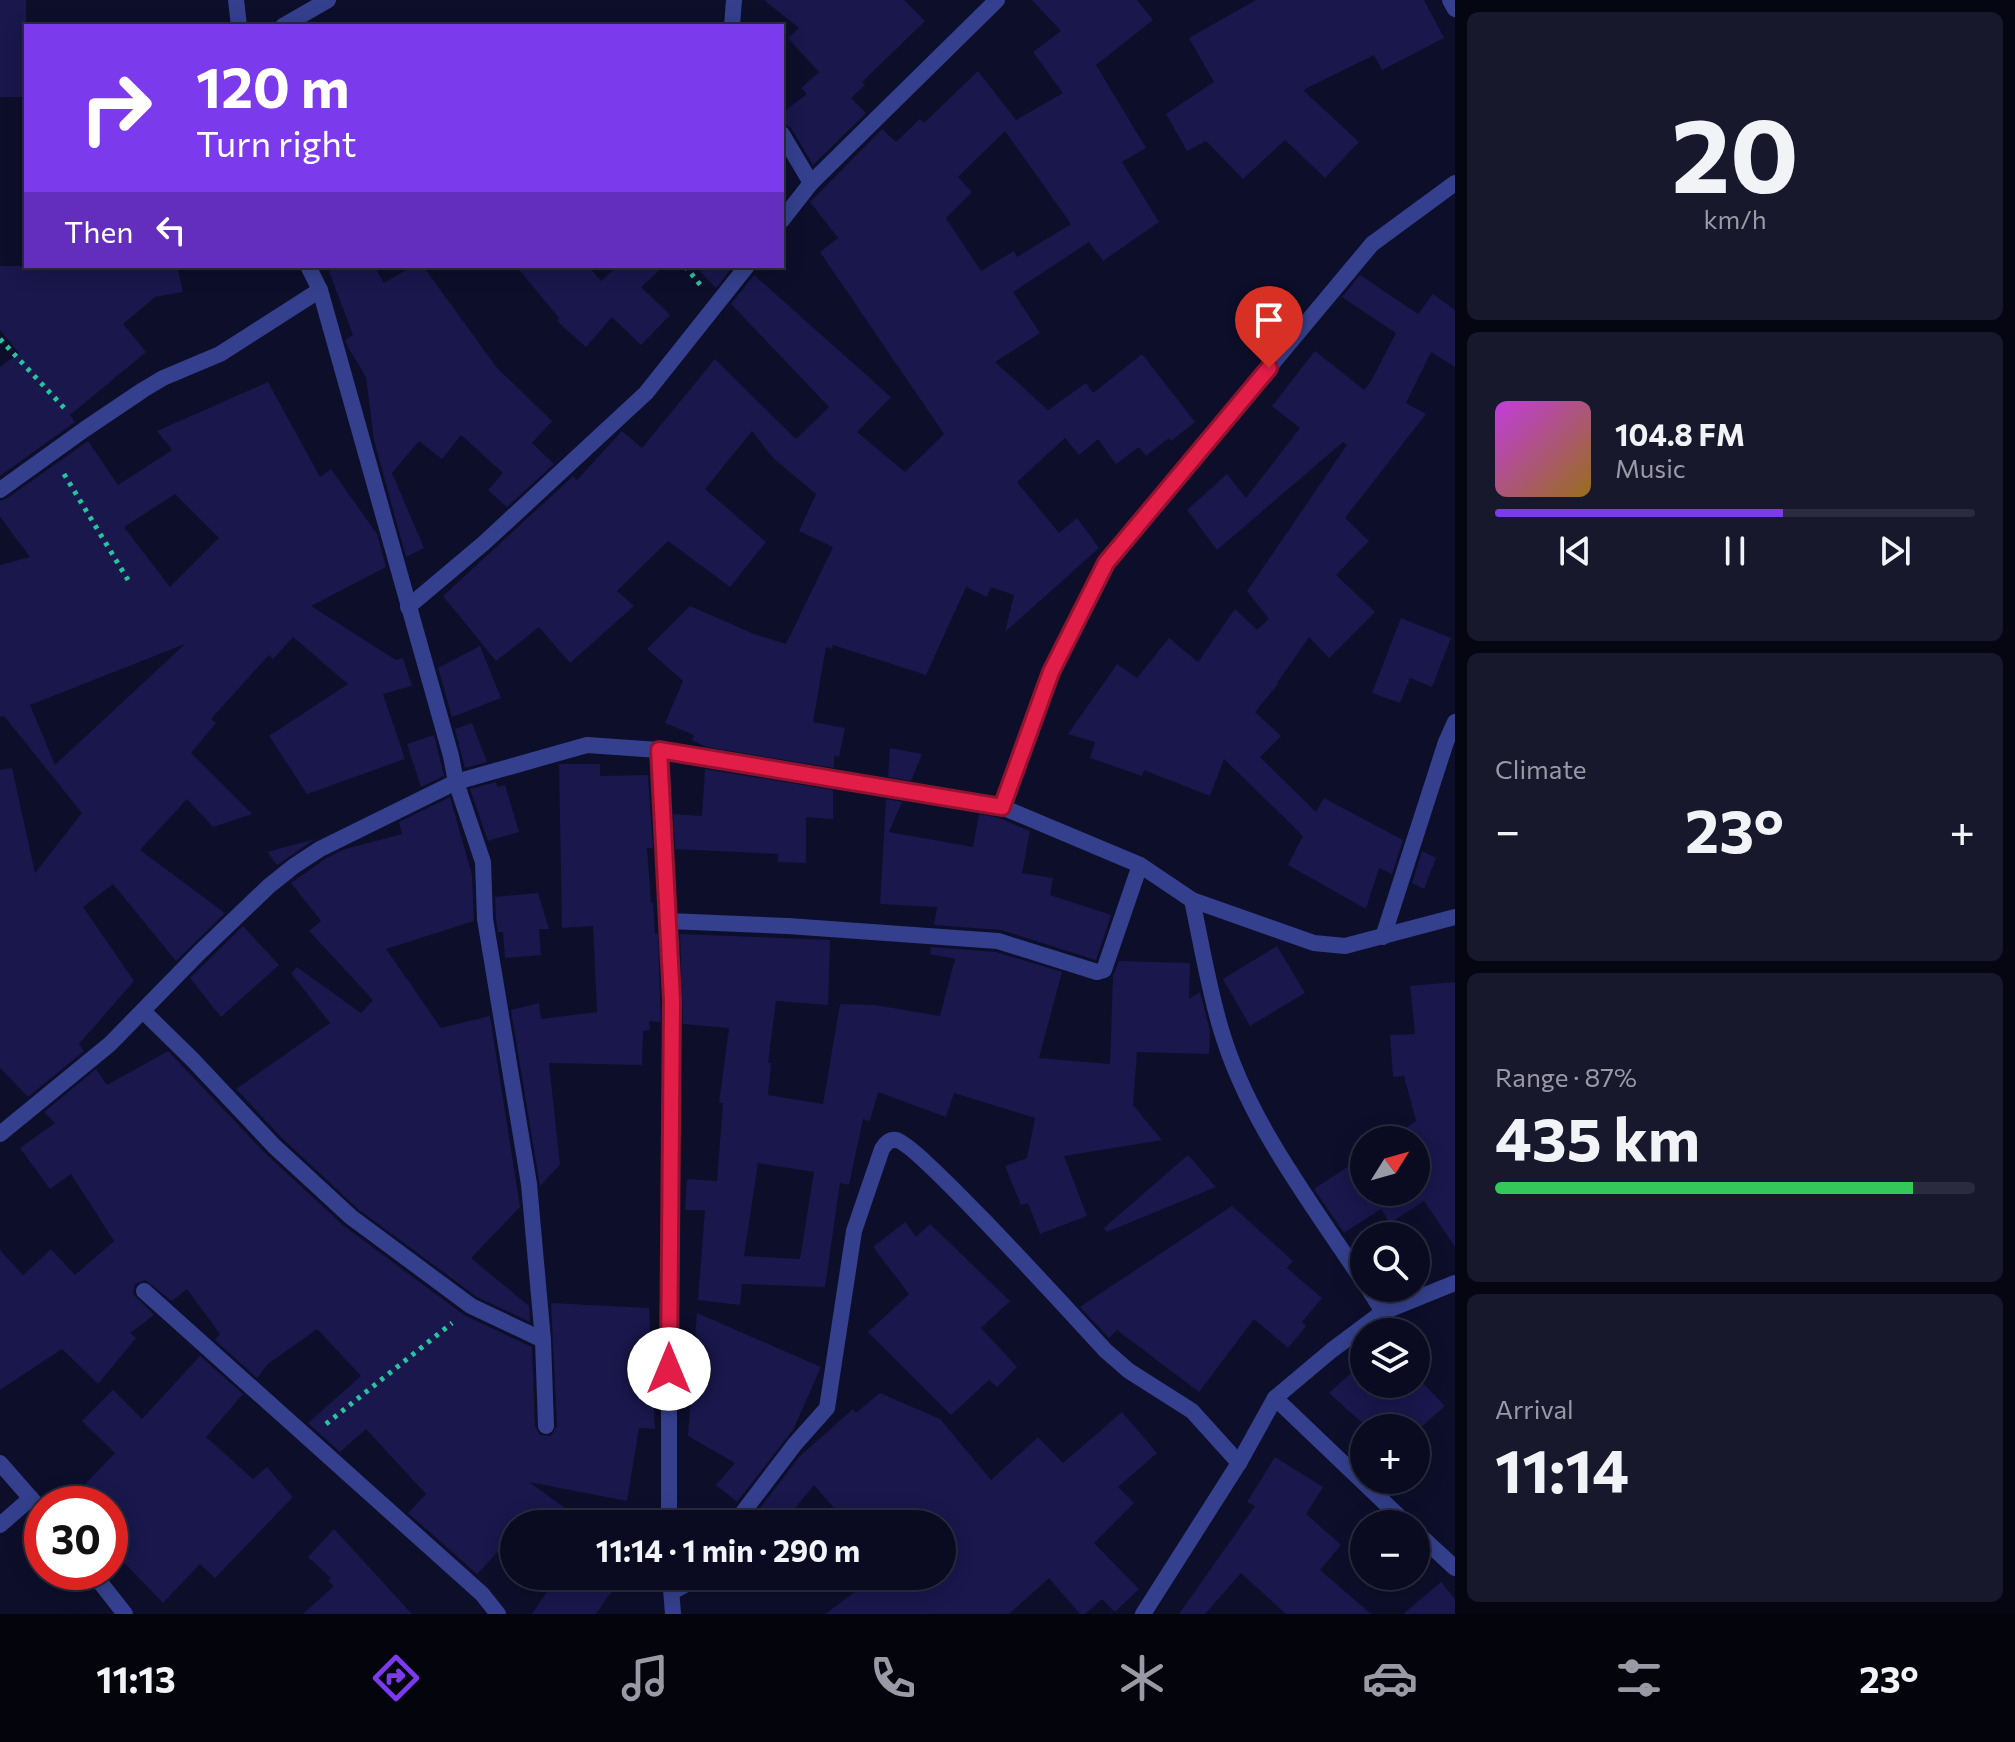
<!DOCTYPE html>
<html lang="en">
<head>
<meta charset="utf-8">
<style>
	:root { --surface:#0a0a20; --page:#18182d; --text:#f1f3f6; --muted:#999aa5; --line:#2a2b3e; --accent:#7c3aed }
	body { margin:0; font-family:Commissioner,sans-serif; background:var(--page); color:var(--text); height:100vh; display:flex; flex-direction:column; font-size:30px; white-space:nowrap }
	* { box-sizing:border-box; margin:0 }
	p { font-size:26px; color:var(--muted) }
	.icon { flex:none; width:44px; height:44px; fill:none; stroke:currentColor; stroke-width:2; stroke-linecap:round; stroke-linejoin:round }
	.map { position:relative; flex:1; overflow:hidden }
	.details { display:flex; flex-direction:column; gap:12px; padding:12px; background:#060612; width:560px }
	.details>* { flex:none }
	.hud { position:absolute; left:24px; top:24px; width:760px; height:244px; border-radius:0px; box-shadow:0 4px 20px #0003,0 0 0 2px var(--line); background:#7c3aed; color:#fff; overflow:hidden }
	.needle { width:52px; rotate:53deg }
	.tools { position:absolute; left:1350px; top:1126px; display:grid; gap:16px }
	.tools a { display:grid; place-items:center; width:80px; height:80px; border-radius:50%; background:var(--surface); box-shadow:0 4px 20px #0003,0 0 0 2px var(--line); font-size:40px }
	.speed { position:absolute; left:24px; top:1486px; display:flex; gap:16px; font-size:40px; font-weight:700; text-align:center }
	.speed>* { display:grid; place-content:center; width:104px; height:104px; border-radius:50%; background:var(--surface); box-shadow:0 4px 20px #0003,0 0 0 2px var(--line); line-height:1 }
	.speed .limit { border:12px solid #d22; background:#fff; color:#111 }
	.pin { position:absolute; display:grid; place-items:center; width:68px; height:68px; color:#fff; margin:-82px -34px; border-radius:50% 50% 50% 0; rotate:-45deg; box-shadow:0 0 8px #0007 }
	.pin .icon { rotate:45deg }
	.me { position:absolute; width:88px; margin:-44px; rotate:0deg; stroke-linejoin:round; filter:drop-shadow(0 0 6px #0008) }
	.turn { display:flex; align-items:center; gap:28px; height:168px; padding:0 40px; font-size:36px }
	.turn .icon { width:104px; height:104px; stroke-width:2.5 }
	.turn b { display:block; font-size:56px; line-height:68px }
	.then { display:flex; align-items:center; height:76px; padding:0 40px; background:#0003; gap:16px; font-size:30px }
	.big { font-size:60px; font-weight:700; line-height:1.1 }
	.details .widget { flex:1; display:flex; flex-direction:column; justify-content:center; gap:12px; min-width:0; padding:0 28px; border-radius:12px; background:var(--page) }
	.details .dial { align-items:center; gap:0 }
	.dial b { font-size:104px; line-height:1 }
	.song { display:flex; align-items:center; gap:24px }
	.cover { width:96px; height:96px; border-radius:12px; background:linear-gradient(135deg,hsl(290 70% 55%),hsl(40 70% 35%)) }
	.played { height:8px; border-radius:4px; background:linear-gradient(90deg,var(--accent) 60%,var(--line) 60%) }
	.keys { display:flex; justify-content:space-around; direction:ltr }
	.heat { display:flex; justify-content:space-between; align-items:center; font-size:44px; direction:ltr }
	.charge { height:12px; border-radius:6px; background:linear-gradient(90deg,#34c759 87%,var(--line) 0) }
	.trip { position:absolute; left:500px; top:1510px; width:456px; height:80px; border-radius:40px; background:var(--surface); box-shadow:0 4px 20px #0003,0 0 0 2px var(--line); font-weight:700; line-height:80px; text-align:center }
	.menu { display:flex; height:128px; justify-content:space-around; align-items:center; background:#04040d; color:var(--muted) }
	.menu .icon { width:56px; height:56px }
	.menu .active { color:var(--accent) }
	.menu b { font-size:36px; color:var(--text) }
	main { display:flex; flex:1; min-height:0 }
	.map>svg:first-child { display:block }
	.building { fill:#19174c; fill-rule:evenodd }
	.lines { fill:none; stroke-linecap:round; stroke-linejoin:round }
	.path { stroke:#23c69f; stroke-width:5; stroke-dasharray:4 6; stroke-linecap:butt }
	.service { stroke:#34408d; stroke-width:16 }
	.minor { stroke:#34408d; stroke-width:16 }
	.tertiary { stroke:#34408d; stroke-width:16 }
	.route-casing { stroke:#92132f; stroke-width:20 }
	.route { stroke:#e11d48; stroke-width:14 }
</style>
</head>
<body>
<main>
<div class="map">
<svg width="1455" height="1614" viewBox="0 0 1455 1614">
	<rect width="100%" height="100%" fill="#0d0e2a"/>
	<g class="building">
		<rect x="0" y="0" width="26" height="97"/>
		<path d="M 764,0 L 904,0 L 925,21 L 862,82 L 865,85 L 851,98 L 866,113 L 813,165 L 791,128 L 782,123 L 782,113 L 807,94 L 801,88 L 819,72 L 788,38 L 799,28 Z"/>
		<path d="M 1032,0 L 1137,0 L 1153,20 L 1096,65 L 1146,148 L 1122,162 L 1159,222 L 1103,261 L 1089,242 L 1013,292 L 1040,333 L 995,362 L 1048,410 L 1086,383 L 1093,393 L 1142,354 L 1195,422 L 1171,441 L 1169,438 L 1146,456 L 1139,447 L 1116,464 L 1098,439 L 1079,455 L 1065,438 L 1017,482 L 1059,533 L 1077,518 L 1099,548 L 1005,632 L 1014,595 L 991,587 L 987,597 L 966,587 L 926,675 L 833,645 L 832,649 L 826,647 L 813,722 L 845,728 L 839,757 L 834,756 L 834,768 L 706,747 L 692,740 L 694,735 L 665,723 L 683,681 L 647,649 L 690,606 L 754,634 L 786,644 L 833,547 L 799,531 L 816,494 L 772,457 L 752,431 L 705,489 L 766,542 L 730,587 L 668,541 L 617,591 L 634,606 L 570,663 L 539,627 L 496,661 L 443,596 L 570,479 L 573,476 L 577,480 L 622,431 L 642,448 L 715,359 L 796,439 L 829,407 L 731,304 L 754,275 L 891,397 L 857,432 L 905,472 L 944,434 L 820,252 L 838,238 L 810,202 L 882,129 L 896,142 L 920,119 L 924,123 L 978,71 L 1016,120 L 1063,93 L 1033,52 L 1061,31 ZM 1005,131 L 1071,224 L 1017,257 L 1014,251 L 981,271 L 946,218 L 972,192 L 958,177 Z"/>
		<path d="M 1256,0 L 1424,0 L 1444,38 L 1382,70 L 1374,55 L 1303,90 L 1359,142 L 1325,178 L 1285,140 L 1243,179 L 1206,141 L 1187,151 L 1166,114 L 1214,82 L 1189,38 Z"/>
		<path d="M 0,266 L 177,266 L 183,292 L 155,297 L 123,324 L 146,352 L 70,415 L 75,422 L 0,476 L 0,367 L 19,353 L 0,330 Z"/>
		<path d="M 327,266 L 374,266 L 384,283 L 413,266 L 423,266 L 497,368 L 552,421 L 532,443 L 554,464 L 507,507 L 488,490 L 503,473 L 461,435 L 442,459 L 419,441 L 392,473 L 424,548 L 406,557 L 374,440 L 366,377 L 348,347 L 345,340 L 353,335 Z"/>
		<path d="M 516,266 L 588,266 L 601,281 L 617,266 L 664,266 L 641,287 L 670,315 L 641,345 L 612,317 L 586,347 L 557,321 L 559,318 Z"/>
		<path d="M 695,266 L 733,266 L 716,288 Z"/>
		<path d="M 1360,275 L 1418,314 L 1433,294 L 1455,310 L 1455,367 L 1431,352 L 1406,403 L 1426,414 L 1345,518 L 1369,541 L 1336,575 L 1375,612 L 1329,658 L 1309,637 L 1277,683 L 1278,684 L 1255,712 L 1281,736 L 1260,757 L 1316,812 L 1324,798 L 1403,840 L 1392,874 L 1379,868 L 1366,909 L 1288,865 L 1303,836 L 1224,759 L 1210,796 L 1144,770 L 1142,776 L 1090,758 L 1095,742 L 1068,734 L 1117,664 L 1137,678 L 1169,638 L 1198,662 L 1235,609 L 1257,630 L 1269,619 L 1247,591 L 1347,445 L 1343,442 L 1217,550 L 1187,510 L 1227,474 L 1246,498 L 1300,428 L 1272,406 L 1315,351 L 1364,390 L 1370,383 L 1396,333 L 1342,297 Z"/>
		<path d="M 268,382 L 320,477 L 331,469 L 377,534 L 386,567 L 311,606 L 396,660 L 403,658 L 412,686 L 383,694 L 405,759 L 307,794 L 269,736 L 348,684 L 293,637 L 273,659 L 269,655 L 211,719 L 216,723 L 191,753 L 252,814 L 213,827 L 187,799 L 140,850 L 225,913 L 176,961 L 113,884 L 83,907 L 134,981 L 79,1044 L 84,1051 L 28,1097 L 0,1068 L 0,770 L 12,768 L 35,873 L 82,813 L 4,716 L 0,717 L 0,565 L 30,557 L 0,517 L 0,501 L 6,499 L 88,441 L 118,485 L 172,450 L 157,431 ZM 175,494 L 219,538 L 170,587 L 124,527 ZM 185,644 L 55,765 L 30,705 Z"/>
		<path d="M 1401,618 L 1451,638 L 1432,687 L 1410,678 L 1400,703 L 1372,693 Z"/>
		<path d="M 480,646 L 501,698 L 452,717 L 438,668 Z"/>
		<path d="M 472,723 L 487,762 L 465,768 L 455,729 Z"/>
		<path d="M 434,735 L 444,776 L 421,787 L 407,744 Z"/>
		<path d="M 890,748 L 922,754 L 911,781 L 888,777 Z"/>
		<path d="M 559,764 L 600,764 L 600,776 L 648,775 L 653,848 L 647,848 L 651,903 L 653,903 L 655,934 L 658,934 L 661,1022 L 649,1021 L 650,1030 L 643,1031 L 642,1065 L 549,1063 L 560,1165 L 540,1186 L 511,1010 L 539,1003 L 541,1019 L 597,1012 L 593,926 L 562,928 Z"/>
		<path d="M 705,769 L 833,790 L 833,819 L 806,817 L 806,863 L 778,862 L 778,854 L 675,849 L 673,814 L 702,816 Z"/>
		<path d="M 496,782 L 497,787 L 505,785 L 519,832 L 488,841 L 470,789 Z"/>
		<path d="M 450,797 L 472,875 L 474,921 L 386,949 L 441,1028 L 490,1016 L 520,1207 L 471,1258 L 529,1306 L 530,1322 L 477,1297 L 358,1209 L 282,1138 L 236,1089 L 330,1023 L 291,973 L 297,967 L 361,1013 L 373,1000 L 309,931 L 321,921 L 291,883 L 325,859 L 345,849 L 402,834 L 399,822 Z"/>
		<path d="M 886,799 L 902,802 L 889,832 L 973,847 L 979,814 L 999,818 L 1030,831 L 1022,873 L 1053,878 L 1050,895 L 1111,915 L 1096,960 L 1001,930 L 934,925 L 937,907 L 880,904 Z"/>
		<path d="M 315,839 L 277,865 L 267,852 Z"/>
		<path d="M 1422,851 L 1436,858 L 1424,889 L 1412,883 Z"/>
		<path d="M 538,893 L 549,929 L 539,929 L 541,955 L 505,958 L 503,932 L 498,932 L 496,918 L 495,897 Z"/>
		<path d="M 243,926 L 279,965 L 221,1017 L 190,978 Z"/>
		<path d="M 680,934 L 830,940 L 828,1005 L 776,1001 L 768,1063 L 771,1063 L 768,1095 L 823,1104 L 840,1004 L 875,1005 L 940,1016 L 955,959 L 930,954 L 931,947 L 996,952 L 1062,972 L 1039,1058 L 1110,1064 L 1113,976 L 1119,961 L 1190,963 L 1189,999 L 1200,992 L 1210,1031 L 1209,1054 L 1137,1052 L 1133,1105 L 1162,1140 L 1064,1156 L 1087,1216 L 1040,1234 L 1028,1203 L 1021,1205 L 1005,1166 L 1027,1158 L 1035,1118 L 954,1093 L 946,1117 L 878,1092 L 870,1121 L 863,1119 L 849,1185 L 840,1183 L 825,1287 L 742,1284 L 740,1305 L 698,1300 L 705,1210 L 685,1210 L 687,1179 L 717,1181 L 723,1103 L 719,1103 L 729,1028 L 683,1024 ZM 758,1163 L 814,1172 L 800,1259 L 744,1256 Z"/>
		<path d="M 1277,946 L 1305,993 L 1250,1026 L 1223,979 Z"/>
		<path d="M 1455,982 L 1455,1247 L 1424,1201 L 1390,1223 L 1381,1209 L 1344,1233 L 1314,1189 L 1364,1156 L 1364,1192 L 1416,1192 L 1416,1140 L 1388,1140 L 1416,1121 L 1404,1076 L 1393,1077 L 1390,1035 L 1415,1034 L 1410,986 Z"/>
		<path d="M 168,1051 L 266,1154 L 344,1226 L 464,1315 L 532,1347 L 535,1426 L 540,1435 L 551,1436 L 557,1426 L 551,1303 L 649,1308 L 655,1429 L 639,1428 L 627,1501 L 529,1482 L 587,1524 L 514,1524 L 514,1535 L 477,1574 L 408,1513 L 426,1494 L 366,1429 L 340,1452 L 308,1423 L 361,1376 L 317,1329 L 268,1364 L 257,1378 L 215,1340 L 220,1334 L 187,1289 L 172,1301 L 145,1280 L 135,1284 L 133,1294 L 154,1315 L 130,1333 L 136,1338 L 98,1384 L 62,1349 L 0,1390 L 0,1250 L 23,1275 L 51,1249 L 75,1275 L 114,1241 L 71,1174 L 50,1189 L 20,1148 L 55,1123 L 44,1112 L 96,1069 L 107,1085 Z"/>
		<path d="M 1188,1155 L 1216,1187 L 1107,1232 L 1104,1228 Z"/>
		<path d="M 1232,1206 L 1293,1261 L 1287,1268 L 1322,1298 L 1302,1322 L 1306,1326 L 1288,1348 L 1254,1319 L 1199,1392 L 1117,1330 L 1109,1338 L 1080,1307 Z"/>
		<path d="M 905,1222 L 916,1237 L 930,1224 L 1010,1301 L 981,1328 L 1017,1367 L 997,1387 L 989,1380 L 951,1415 L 868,1332 L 909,1294 L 873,1247 Z"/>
		<path d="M 697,1313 L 821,1367 L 793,1430 L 737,1502 L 716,1485 L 735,1463 L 688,1436 Z"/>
		<path d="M 200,1356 L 243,1394 L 206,1437 L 253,1479 L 267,1467 L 293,1497 L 215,1578 L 200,1564 L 163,1603 L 110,1548 L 110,1504 L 66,1504 L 115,1453 L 82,1421 L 113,1390 L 142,1419 Z"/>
		<path d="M 1364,1361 L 1364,1384 L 1416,1384 L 1416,1376 L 1445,1406 L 1420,1428 L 1368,1428 L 1329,1393 Z"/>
		<path d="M 880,1393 L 940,1419 L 991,1480 L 1038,1437 L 1063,1463 L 1122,1412 L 1157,1453 L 1118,1487 L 1134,1503 L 1094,1543 L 1139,1589 L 1115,1612 L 1102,1599 L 1085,1614 L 1080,1614 L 1049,1578 L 1009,1614 L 825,1614 L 877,1576 L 942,1576 L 942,1524 L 848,1524 L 814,1485 L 782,1524 L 764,1524 L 754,1516 L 800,1456 L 853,1409 L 856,1413 Z"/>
		<path d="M 1275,1457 L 1323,1487 L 1306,1514 L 1341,1545 L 1320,1570 L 1371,1614 L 1286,1614 L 1241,1573 L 1205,1614 L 1179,1614 L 1255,1506 L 1247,1502 Z"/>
		<path d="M 334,1529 L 412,1614 L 303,1614 L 334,1586 L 328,1581 L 331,1578 L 308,1557 Z"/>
		<path d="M 558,1576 L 612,1576 L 619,1581 L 596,1614 L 532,1614 Z"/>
		<path d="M 1441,1582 L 1455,1599 L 1455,1614 L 1403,1614 Z"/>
	</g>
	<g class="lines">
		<g class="path">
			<path d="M 685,266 L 702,287"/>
			<path d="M 0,339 L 67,411"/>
			<path d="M 64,474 L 128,580"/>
			<path d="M 326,1424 L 452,1323"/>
		</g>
		<path class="service" d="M 0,1525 L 31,1498"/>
		<g class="minor">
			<path d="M 236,0 L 239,26"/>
			<path d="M 1450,0 L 1455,9"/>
			<path d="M 283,26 L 328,0"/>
			<path d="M 732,26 L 734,0"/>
			<path d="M 782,134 L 811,183"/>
			<path d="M 782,220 L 811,183 L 997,0"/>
			<path d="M 308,266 L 320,290 L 451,756 L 456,782 L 483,862 L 485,919 L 529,1184 L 543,1340 L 546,1426"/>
			<path d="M 0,490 L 85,429 L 143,390 L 163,378 L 220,354 L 320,290"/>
			<path d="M 408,607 L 484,543 L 646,393 L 747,266"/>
			<path d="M 659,750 L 672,1000 L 669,1153 L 669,1524"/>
			<path d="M 1002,807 L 1051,672 L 1106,563 L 1372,244 L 1455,183"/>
			<path d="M 1192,900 C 1201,942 1208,985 1220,1026 C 1247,1121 1311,1202 1364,1283"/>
			<path d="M 668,921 L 788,926 L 998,941 L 1097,972 L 1104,970 L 1140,865"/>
			<path d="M 1383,937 L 1446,742 L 1455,722"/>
			<path d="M 144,1012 L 192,1059 L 274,1146 L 351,1217 L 471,1306 L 543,1340"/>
			<path d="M 0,1134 L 110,1044 L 199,953 L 269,886 L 294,866 L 320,849 L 456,782 L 587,745 L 659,750 L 1002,807 L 1140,865 L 1192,900 L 1314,943 L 1345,946 L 1455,917"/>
			<path d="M 1368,1288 L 1383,1312"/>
			<path d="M 144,1291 L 482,1594 L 498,1614"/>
			<path d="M 1275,1398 L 1407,1524"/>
			<path d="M 734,1524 L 795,1444 L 827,1408 L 854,1231 L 882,1149 C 885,1144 889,1139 896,1140 C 916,1142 1080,1323 1106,1351 L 1129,1371 L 1192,1411 L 1239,1463"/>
			<path d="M 1416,1532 L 1455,1568"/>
			<path d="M 670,1576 L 673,1614"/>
			<path d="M 672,1592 L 692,1581 L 696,1576"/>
		</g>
		<g class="tertiary">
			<path d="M 0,1463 L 42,1511"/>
			<path d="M 92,1572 L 125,1614"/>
			<path d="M 1143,1614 L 1239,1463 L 1275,1398 L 1332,1350 L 1383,1312 L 1455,1283"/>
		</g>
	</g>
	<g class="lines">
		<defs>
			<path id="route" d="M 669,1369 L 672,1000 L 659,750 L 1002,807 L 1051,672 L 1106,563 L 1269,368"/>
		</defs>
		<use href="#route" class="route-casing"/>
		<use href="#route" class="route"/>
	</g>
</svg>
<div class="tools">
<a><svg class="needle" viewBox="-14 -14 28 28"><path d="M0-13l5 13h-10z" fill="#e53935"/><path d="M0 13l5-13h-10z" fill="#999aa5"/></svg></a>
<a><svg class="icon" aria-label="search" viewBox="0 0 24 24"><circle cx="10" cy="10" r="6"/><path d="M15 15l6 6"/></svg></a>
<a><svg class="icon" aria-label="layers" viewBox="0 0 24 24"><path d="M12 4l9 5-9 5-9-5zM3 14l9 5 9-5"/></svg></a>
<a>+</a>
<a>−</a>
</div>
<div class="speed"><div class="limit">30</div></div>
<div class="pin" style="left:1269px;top:368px;background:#d93025"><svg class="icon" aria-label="arrive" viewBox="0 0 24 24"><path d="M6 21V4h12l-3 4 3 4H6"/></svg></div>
<svg class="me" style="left:669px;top:1369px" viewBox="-20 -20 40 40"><circle r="19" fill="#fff"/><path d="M0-13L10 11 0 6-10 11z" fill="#e11d48"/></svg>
<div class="trip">11:14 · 1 min · 290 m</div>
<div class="hud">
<div class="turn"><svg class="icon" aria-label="right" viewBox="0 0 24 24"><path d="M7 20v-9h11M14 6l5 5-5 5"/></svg><div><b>120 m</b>Turn right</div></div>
<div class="then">Then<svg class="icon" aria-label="left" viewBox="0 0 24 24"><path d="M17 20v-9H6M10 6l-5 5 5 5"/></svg></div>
</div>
</div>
<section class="details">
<div class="widget dial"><b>20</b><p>km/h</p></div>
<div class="widget">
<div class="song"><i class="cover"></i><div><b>104.8 FM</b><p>Music</p></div></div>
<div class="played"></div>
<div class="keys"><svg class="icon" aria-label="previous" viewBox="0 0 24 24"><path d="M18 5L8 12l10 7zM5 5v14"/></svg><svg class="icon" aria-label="pause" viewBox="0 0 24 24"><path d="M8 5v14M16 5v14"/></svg><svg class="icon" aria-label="next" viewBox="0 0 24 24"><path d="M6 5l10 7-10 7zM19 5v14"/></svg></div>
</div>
<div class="widget"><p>Climate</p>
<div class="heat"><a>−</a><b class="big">23°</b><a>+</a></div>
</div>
<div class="widget"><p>Range · 87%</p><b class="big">435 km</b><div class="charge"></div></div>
<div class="widget"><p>Arrival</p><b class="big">11:14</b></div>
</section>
</main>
<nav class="menu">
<b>11:13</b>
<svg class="icon active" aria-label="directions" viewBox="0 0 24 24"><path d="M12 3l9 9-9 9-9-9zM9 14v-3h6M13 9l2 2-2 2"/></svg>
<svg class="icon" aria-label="music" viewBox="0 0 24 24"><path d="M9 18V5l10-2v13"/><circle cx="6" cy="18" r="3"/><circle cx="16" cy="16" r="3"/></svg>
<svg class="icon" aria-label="phone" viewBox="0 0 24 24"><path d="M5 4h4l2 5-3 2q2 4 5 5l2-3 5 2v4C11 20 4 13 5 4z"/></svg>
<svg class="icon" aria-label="climate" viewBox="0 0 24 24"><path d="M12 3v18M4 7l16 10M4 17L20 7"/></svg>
<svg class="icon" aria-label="car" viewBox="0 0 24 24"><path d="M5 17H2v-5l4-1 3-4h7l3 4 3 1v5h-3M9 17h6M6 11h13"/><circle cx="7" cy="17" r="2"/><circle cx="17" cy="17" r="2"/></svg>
<svg class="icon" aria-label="filters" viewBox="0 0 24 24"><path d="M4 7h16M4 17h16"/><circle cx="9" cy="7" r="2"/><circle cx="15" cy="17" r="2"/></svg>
<b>23°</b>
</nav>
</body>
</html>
